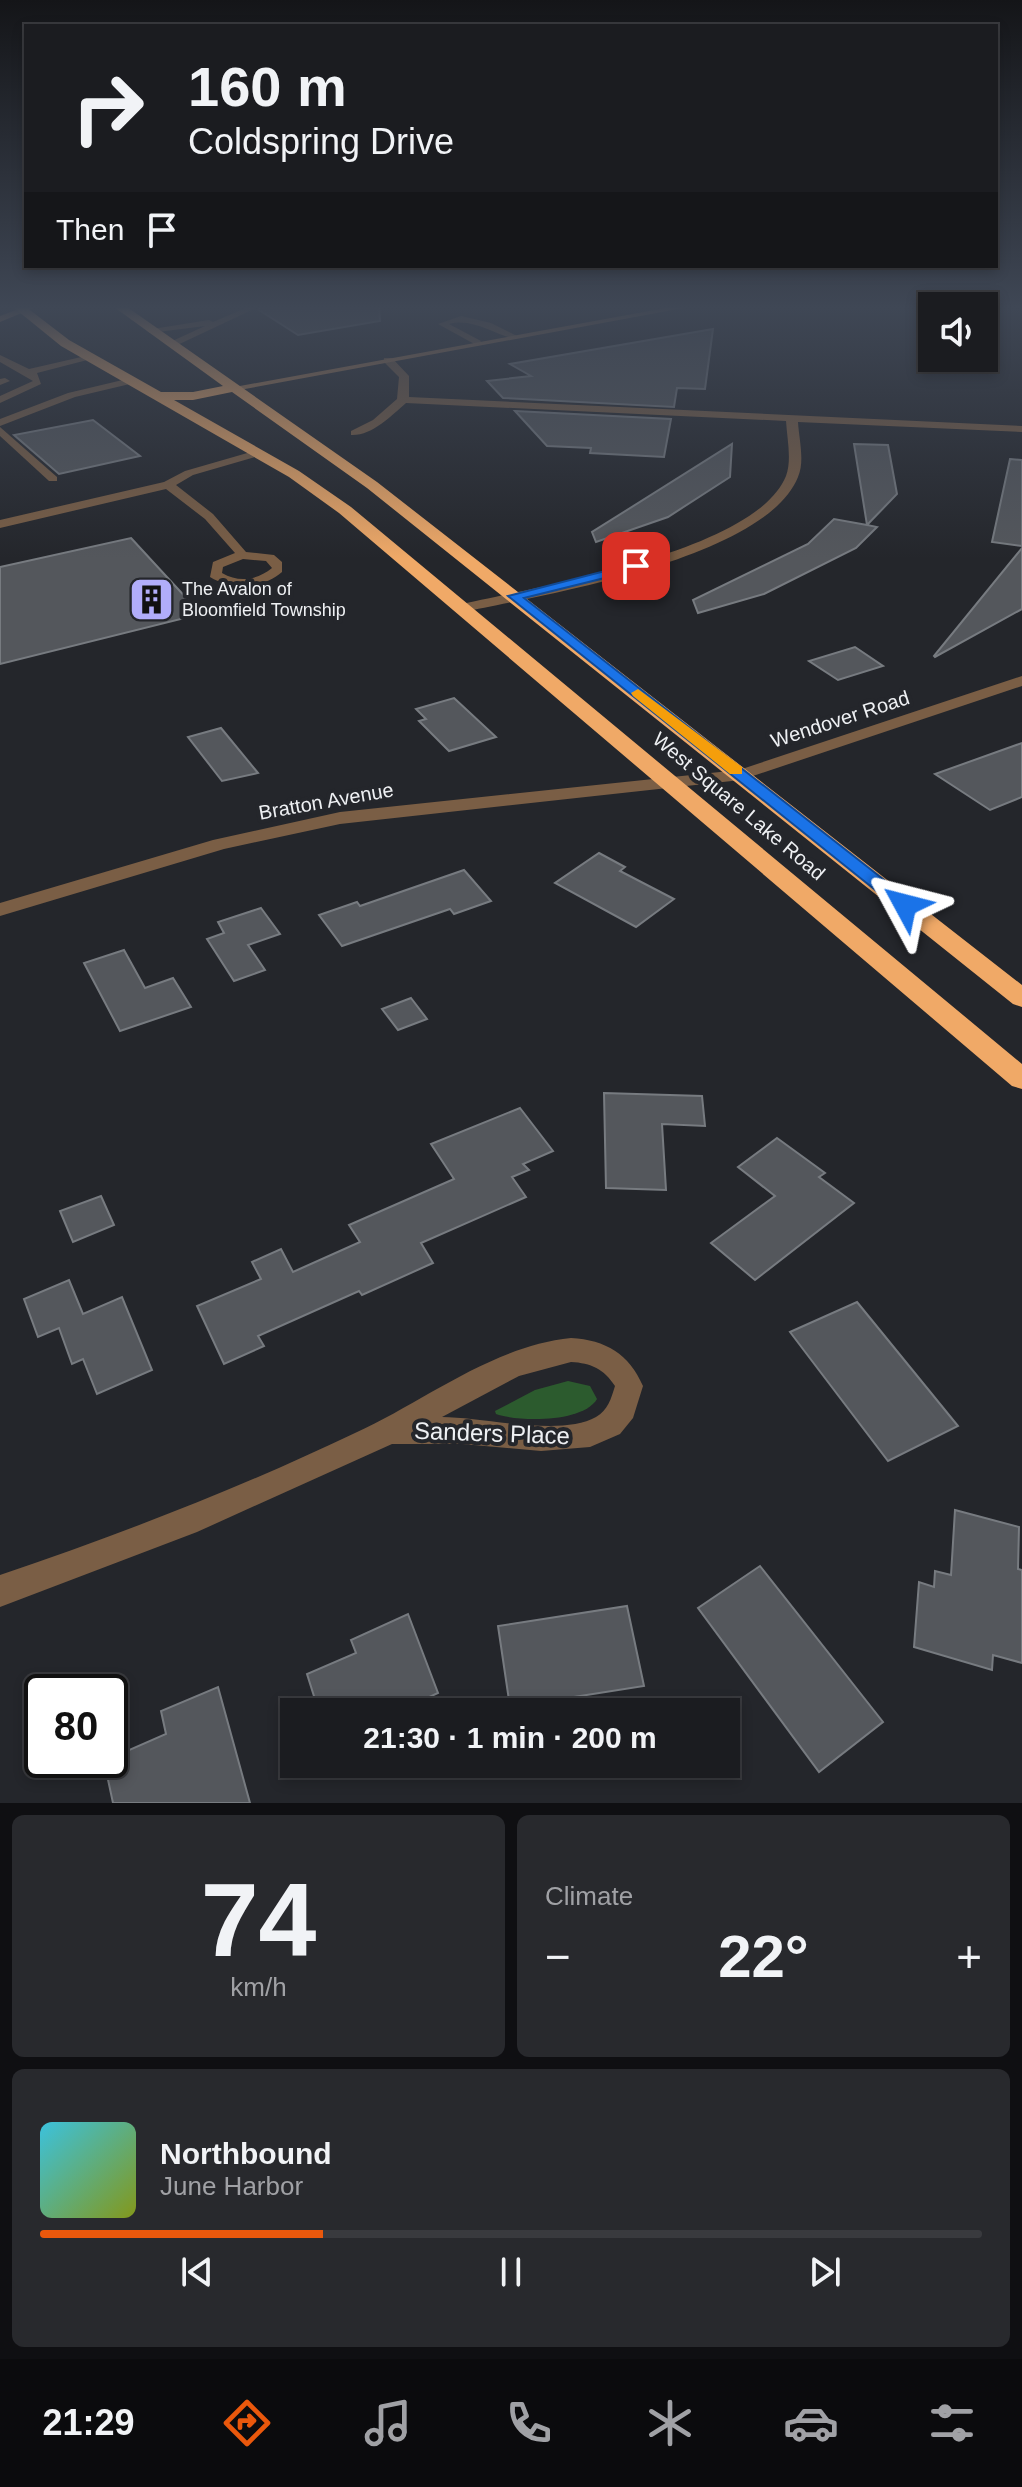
<!DOCTYPE html>
<html lang="en">
<head>
<meta charset="utf-8">
<style>
	:root { --surface:#1b1c20; --page:#28292d; --text:#f1f3f6; --muted:#a0a1a5; --line:#393a3e; --accent:#ea580c }
	body { margin:0; font-family:Helvetica,sans-serif; background:var(--page); color:var(--text); height:100vh; display:flex; flex-direction:column; font-size:30px; white-space:nowrap }
	* { box-sizing:border-box; margin:0 }
	p { font-size:26px; color:var(--muted) }
	.icon { flex:none; width:44px; height:44px; fill:none; stroke:currentColor; stroke-width:2; stroke-linecap:round; stroke-linejoin:round }
	.map { position:relative; height:1803px; overflow:hidden }
	.drawer { display:flex; flex-direction:column; gap:12px; padding:12px; background:#0f0f12; flex:1 }
	.drawer>* { flex:none }
	.banner { position:absolute; left:24px; top:24px; width:974px; height:244px; border-radius:0px; box-shadow:0 4px 12px #0003,0 0 0 2px var(--line); background:#1b1c20; color:var(--text); overflow:hidden }
	.buttons { position:absolute; left:918px; top:292px; display:grid; gap:16px }
	.buttons a { display:grid; place-items:center; width:80px; height:80px; border-radius:0px; background:var(--surface); box-shadow:0 4px 12px #0003,0 0 0 2px var(--line); font-size:40px }
	.speed { position:absolute; left:24px; top:1674px; display:flex; gap:16px; font-size:40px; font-weight:700; text-align:center }
	.speed>* { display:grid; place-content:center; width:104px; height:104px; border-radius:50%; background:var(--surface); box-shadow:0 4px 12px #0003,0 0 0 2px var(--line); line-height:1 }
	.speed .limit { border:4px solid #111; border-radius:12px; background:#fff; color:#111 }
	.pin { position:absolute; display:grid; place-items:center; width:68px; height:68px; color:#fff; margin:-34px; border-radius:16px; box-shadow:0 4px 12px #0006 }
	.me { position:absolute; width:88px; margin:-44px; rotate:308deg; stroke-linejoin:round; filter:drop-shadow(0 0 6px #0008) }
	.turn { display:flex; align-items:center; gap:28px; height:168px; padding:0 32px; font-size:36px }
	.turn .icon { width:104px; height:104px; stroke-width:2.5 }
	.turn b { display:block; font-size:56px; line-height:68px }
	.then { display:flex; align-items:center; height:76px; padding:0 32px; background:#0003; gap:16px; font-size:30px }
	.big { font-size:60px; font-weight:800; line-height:1.1 }
	.drawer .card { flex:1; display:flex; flex-direction:column; justify-content:center; gap:12px; min-width:0; padding:0 28px; border-radius:12px; background:var(--page) }
	.drawer .dial { align-items:center; gap:0 }
	.dial b { font-size:104px; line-height:1 }
	.song { display:flex; align-items:center; gap:24px }
	.cover { width:96px; height:96px; border-radius:12px; background:linear-gradient(135deg,hsl(190 70% 55%),hsl(70 70% 35%)) }
	.played { height:8px; border-radius:4px; background:linear-gradient(90deg,var(--accent) 30%,var(--line) 30%) }
	.keys { display:flex; justify-content:space-around; direction:ltr }
	.heat { display:flex; justify-content:space-between; align-items:center; font-size:44px; direction:ltr }
	.drawer .tiles { flex:1; display:grid; gap:12px; grid-template-columns:1fr 1fr }
	.card:last-child { grid-column:span 2 }
	.trip { position:absolute; left:280px; top:1698px; width:460px; height:80px; border-radius:0px; background:var(--surface); box-shadow:0 4px 12px #0003,0 0 0 2px var(--line); font-weight:800; line-height:80px; text-align:center }
	.menu { display:flex; height:128px; justify-content:space-around; align-items:center; background:#0b0b0d; color:var(--muted) }
	.menu .icon { width:56px; height:56px }
	.menu .current { color:var(--accent) }
	.menu b { font-size:36px; color:var(--text) }
	.map>svg:first-child { display:block }
	.green { fill:#2c5b2e }
	.building { fill:#54575c; stroke:#777b80; stroke-width:2 }
	.lines { fill:none; stroke-linecap:round; stroke-linejoin:round }
	.lane { fill:#7a5e45; fill-rule:evenodd }
	.street { fill:#7a5e45; fill-rule:evenodd }
	.secondary { fill:#aa7c53; fill-rule:evenodd }
	.primary { fill:#cf945e; fill-rule:evenodd }
	.highway { fill:#f0a967; fill-rule:evenodd }
	.route { fill:#1a73e8; stroke:#114b97; stroke-width:2 }
	.slow { fill:#f59e0b }
	.labels { text-anchor:middle; dominant-baseline:central; stroke-width:8; stroke-linejoin:round; paint-order:stroke }
	.far-poi-label { font-size:18px; fill:#eef0f3; stroke:#24262b; text-anchor:start }
	.street-label { font-size:20px; fill:#eef0f3; stroke:#24262b }
	.near-street-label { font-size:24px; fill:#eef0f3; stroke:#24262b }
</style>
</head>
<body>
<div class="map">
<svg width="1022" height="1803" viewBox="0 0 1022 1803">
	<rect width="100%" height="100%" fill="#24262b"/>
	<path class="green" d="M 568,1381 L 590,1386 L 597,1399 C 583,1423 518,1422 496,1414 L 495,1411 L 535,1390 Z"/>
	<g class="building">
		<path d="M 379,306 L 380,321 L 298,335 L 259,310 L 261,307 Z"/>
		<path d="M 713,329 L 705,389 L 677,388 L 674,407 L 503,398 L 487,381 L 531,376 L 510,364 Z"/>
		<path d="M 515,411 L 671,419 L 664,457 L 590,453 L 591,448 L 547,446 Z"/>
		<path d="M 93,420 L 140,456 L 59,474 L 14,435 Z"/>
		<path d="M 732,444 L 730,477 L 668,517 L 596,542 L 592,532 Z"/>
		<path d="M 854,444 L 888,445 L 897,494 L 867,525 L 877,527 L 856,548 L 764,594 L 698,613 L 693,600 L 808,544 L 834,519 L 867,525 Z"/>
		<path d="M 1010,459 L 1022,460 L 1022,546 L 992,542 Z"/>
		<path d="M 131,538 L 201,614 L 0,664 L 0,567 Z"/>
		<path d="M 1022,548 L 1022,609 L 935,657 L 934,656 Z"/>
		<path d="M 855,647 L 883,666 L 838,680 L 809,661 Z"/>
		<path d="M 454,698 L 496,737 L 449,751 L 419,721 L 426,719 L 416,709 Z"/>
		<path d="M 221,728 L 258,773 L 222,781 L 188,737 Z"/>
		<path d="M 1022,743 L 1022,797 L 990,810 L 935,774 Z"/>
		<path d="M 599,853 L 625,867 L 620,871 L 674,899 L 636,927 L 555,883 Z"/>
		<path d="M 464,870 L 491,901 L 454,914 L 450,909 L 342,946 L 319,915 L 357,902 L 360,906 Z"/>
		<path d="M 261,908 L 280,934 L 248,945 L 265,970 L 234,981 L 207,939 L 224,933 L 218,922 Z"/>
		<path d="M 124,950 L 145,988 L 173,978 L 191,1007 L 120,1031 L 84,963 Z"/>
		<path d="M 411,998 L 427,1019 L 398,1030 L 382,1009 Z"/>
		<path d="M 604,1093 L 702,1096 L 705,1126 L 662,1124 L 666,1190 L 606,1188 Z"/>
		<path d="M 520,1108 L 553,1151 L 523,1164 L 529,1170 L 512,1177 L 526,1197 L 421,1243 L 433,1263 L 362,1295 L 359,1291 L 258,1336 L 264,1346 L 224,1364 L 197,1306 L 261,1279 L 252,1262 L 281,1249 L 293,1272 L 360,1242 L 349,1225 L 454,1179 L 431,1144 Z"/>
		<path d="M 777,1138 L 825,1173 L 819,1177 L 854,1203 L 755,1280 L 711,1243 L 775,1196 L 738,1167 Z"/>
		<path d="M 101,1196 L 114,1225 L 73,1242 L 60,1211 Z"/>
		<path d="M 69,1280 L 83,1314 L 122,1297 L 152,1370 L 97,1394 L 83,1359 L 72,1364 L 59,1328 L 38,1337 L 24,1299 Z"/>
		<path d="M 857,1302 L 958,1426 L 888,1461 L 790,1332 Z"/>
		<path d="M 955,1510 L 1019,1527 L 1018,1569 L 1022,1570 L 1022,1663 L 993,1655 L 992,1670 L 914,1647 L 919,1582 L 934,1587 L 935,1571 L 951,1575 Z"/>
		<path d="M 760,1566 L 883,1722 L 819,1772 L 698,1608 Z"/>
		<path d="M 627,1606 L 644,1686 L 510,1707 L 498,1626 Z"/>
		<path d="M 408,1614 L 438,1693 L 397,1712 L 319,1712 L 307,1674 L 356,1653 L 351,1640 Z"/>
		<path d="M 218,1687 L 250,1803 L 113,1803 L 104,1761 L 166,1734 L 161,1711 Z"/>
	</g>
	<g class="lines">
		<g class="lane">
			<path d="M 248,307 L 258,307 L 171,348 L 168,343 L 205,326 L 150,333 L 146,330 L 209,320 L 213,322 Z"/>
			<path d="M 461,316 L 491,323 L 519,337 C 505,343 477,316 449,324 L 481,341 L 478,346 L 438,324 Z"/>
			<path d="M 0,355 L 29,369 L 90,355 L 95,358 L 37,373 L 41,384 L 0,403 L 0,396 L 33,381 L 0,362 Z"/>
			<path d="M 131,378 L 134,379 L 134,383 L 75,397 L 0,426 L 0,419 L 68,393 Z"/>
			<path d="M 0,379 L 5,378 L 10,381 L 0,385 Z"/>
			<path d="M 0,427 L 57,477 L 57,481 L 49,481 L 0,436 Z"/>
			<path d="M 258,450 L 263,453 L 262,455 L 193,475 L 176,485 L 213,514 L 246,552 L 274,555 L 282,562 L 282,572 C 262,589 233,591 210,577 L 213,562 L 235,553 L 205,519 L 166,489 L 0,528 L 0,520 L 164,482 L 185,471 ZM 243,559 L 266,561 L 272,568 C 257,580 239,583 222,573 L 223,567 Z"/>
		</g>
		<g class="street">
			<path d="M 384,358 L 392,358 L 409,376 L 409,397 L 1022,426 L 1022,432 L 798,422 C 799,439 805,461 798,477 C 765,559 543,595 463,612 L 456,608 L 458,605 C 533,587 755,553 786,476 C 792,460 787,438 786,421 L 406,403 C 391,416 372,436 351,435 L 351,431 L 373,420 L 397,399 L 399,377 L 384,362 Z"/>
			<path d="M 1022,676 L 1022,686 L 741,780 L 340,824 L 224,849 L 0,916 L 0,903 L 213,840 L 340,812 L 739,770 Z"/>
			<path d="M 571,1338 C 606,1340 629,1354 643,1386 L 633,1418 L 620,1434 L 590,1447 L 541,1451 L 462,1444 L 392,1444 L 197,1532 L 0,1607 L 0,1575 C 121,1534 240,1488 355,1433 C 425,1401 492,1346 571,1338 ZM 571,1362 C 591,1363 604,1369 615,1386 C 611,1399 608,1410 596,1417 C 561,1437 483,1417 442,1417 L 519,1376 Z"/>
		</g>
		<path class="secondary" d="M 671,307 L 689,307 L 234,391 L 229,388 Z"/>
		<path class="primary" d="M 24,307 L 36,307 L 0,322 L 0,316 Z"/>
		<path class="highway" d="M 13,307 L 26,307 L 69,340 L 161,392 L 193,392 L 223,386 L 114,307 L 127,307 L 377,482 L 1022,985 L 1022,1007 L 1013,1004 L 367,488 L 232,392 L 193,400 L 174,400 L 299,471 L 351,507 L 1022,1064 L 1022,1089 L 1012,1086 L 339,513 L 289,477 L 61,346 Z"/>
	</g>
	<linearGradient id="sky" x2="0" y2="1"><stop stop-color="#141518"/><stop offset="0.55" stop-color="#3f4755"/><stop offset="1" stop-color="#3f4755" stop-opacity="0"/></linearGradient>
	<rect width="1022" height="559" fill="url(#sky)"/>
	<path class="route" d="M 636,563 L 643,566 L 641,569 L 524,598 L 911,901 L 914,905 L 911,909 L 899,909 L 508,596 Z"/>
	<path class="slow" d="M 638,689 L 742,767 L 742,774 L 730,774 L 633,696 L 631,693 Z"/>
	<defs>
		<symbol id="building-square" viewBox="-11 -11 22 22"><rect x="-9" y="-9" width="18" height="18" rx="4" fill="#b1adfa" stroke="#24262b"/><path d="M-4-6H4V6H1V3H-1V6H-4ZM-2.5-4.3h1.7v1.8h-1.7ZM.8-4.3h1.7v1.8H.8ZM-2.5-1h1.7V.8h-1.7ZM.8-1h1.7V.8H.8Z" fill="#111"/></symbol>
	</defs>
	<g fill-rule="evenodd">
		<use href="#building-square" x="126" y="574" width="51" height="51"/>
	</g>
	<g class="labels">
		<g class="far-poi-label">
			<text x="182" y="589">The Avalon of<tspan x="182" dy="21">Bloomfield Township</tspan></text>
		</g>
		<g class="street-label">
			<text transform="translate(840 719) rotate(-18)">Wendover Road</text>
			<text transform="translate(326 801) rotate(-10)">Bratton Avenue</text>
			<text transform="translate(739 806) rotate(40)">West Square Lake Road</text>
		</g>
		<g class="near-street-label">
			<text transform="translate(492 1433) rotate(2)">Sanders Place</text>
		</g>
	</g>
</svg>
<div class="buttons">
<a><svg class="icon" aria-label="sound" viewBox="0 0 24 24"><path d="M4 9h4l5-4v14l-5-4H4zM17 9q2 3 0 6"/></svg></a>
</div>
<div class="speed"><div class="limit">80</div></div>
<div class="pin" style="left:636px;top:566px;background:#d93025"><svg class="icon" aria-label="arrive" viewBox="0 0 24 24"><path d="M6 21V4h12l-3 4 3 4H6"/></svg></div>
<svg class="me" style="left:905px;top:905px" viewBox="-20 -20 40 40"><path d="M0-17L14 15 0 8-14 15z" fill="#1a73e8" stroke="#fff" stroke-width="4"/></svg>
<div class="trip">21:30 · 1 min · 200 m</div>
<div class="banner">
<div class="turn"><svg class="icon" aria-label="right" viewBox="0 0 24 24"><path d="M7 20v-9h11M14 6l5 5-5 5"/></svg><div><b>160 m</b>Coldspring Drive</div></div>
<div class="then">Then<svg class="icon" aria-label="arrive" viewBox="0 0 24 24"><path d="M6 21V4h12l-3 4 3 4H6"/></svg></div>
</div>
</div>
<section class="drawer">
<div class="tiles">
<div class="card dial"><b>74</b><p>km/h</p></div>
<div class="card"><p>Climate</p>
<div class="heat"><a>−</a><b class="big">22°</b><a>+</a></div>
</div>
<div class="card">
<div class="song"><i class="cover"></i><div><b>Northbound</b><p>June Harbor</p></div></div>
<div class="played"></div>
<div class="keys"><svg class="icon" aria-label="previous" viewBox="0 0 24 24"><path d="M18 5L8 12l10 7zM5 5v14"/></svg><svg class="icon" aria-label="pause" viewBox="0 0 24 24"><path d="M8 5v14M16 5v14"/></svg><svg class="icon" aria-label="next" viewBox="0 0 24 24"><path d="M6 5l10 7-10 7zM19 5v14"/></svg></div>
</div>
</div>
</section>
<nav class="menu">
<b>21:29</b>
<svg class="icon current" aria-label="directions" viewBox="0 0 24 24"><path d="M12 3l9 9-9 9-9-9zM9 14v-3h6M13 9l2 2-2 2"/></svg>
<svg class="icon" aria-label="music" viewBox="0 0 24 24"><path d="M9 18V5l10-2v13"/><circle cx="6" cy="18" r="3"/><circle cx="16" cy="16" r="3"/></svg>
<svg class="icon" aria-label="phone" viewBox="0 0 24 24"><path d="M5 4h4l2 5-3 2q2 4 5 5l2-3 5 2v4C11 20 4 13 5 4z"/></svg>
<svg class="icon" aria-label="climate" viewBox="0 0 24 24"><path d="M12 3v18M4 7l16 10M4 17L20 7"/></svg>
<svg class="icon" aria-label="car" viewBox="0 0 24 24"><path d="M5 17H2v-5l4-1 3-4h7l3 4 3 1v5h-3M9 17h6M6 11h13"/><circle cx="7" cy="17" r="2"/><circle cx="17" cy="17" r="2"/></svg>
<svg class="icon" aria-label="filters" viewBox="0 0 24 24"><path d="M4 7h16M4 17h16"/><circle cx="9" cy="7" r="2"/><circle cx="15" cy="17" r="2"/></svg>
</nav>
</body>
</html>
